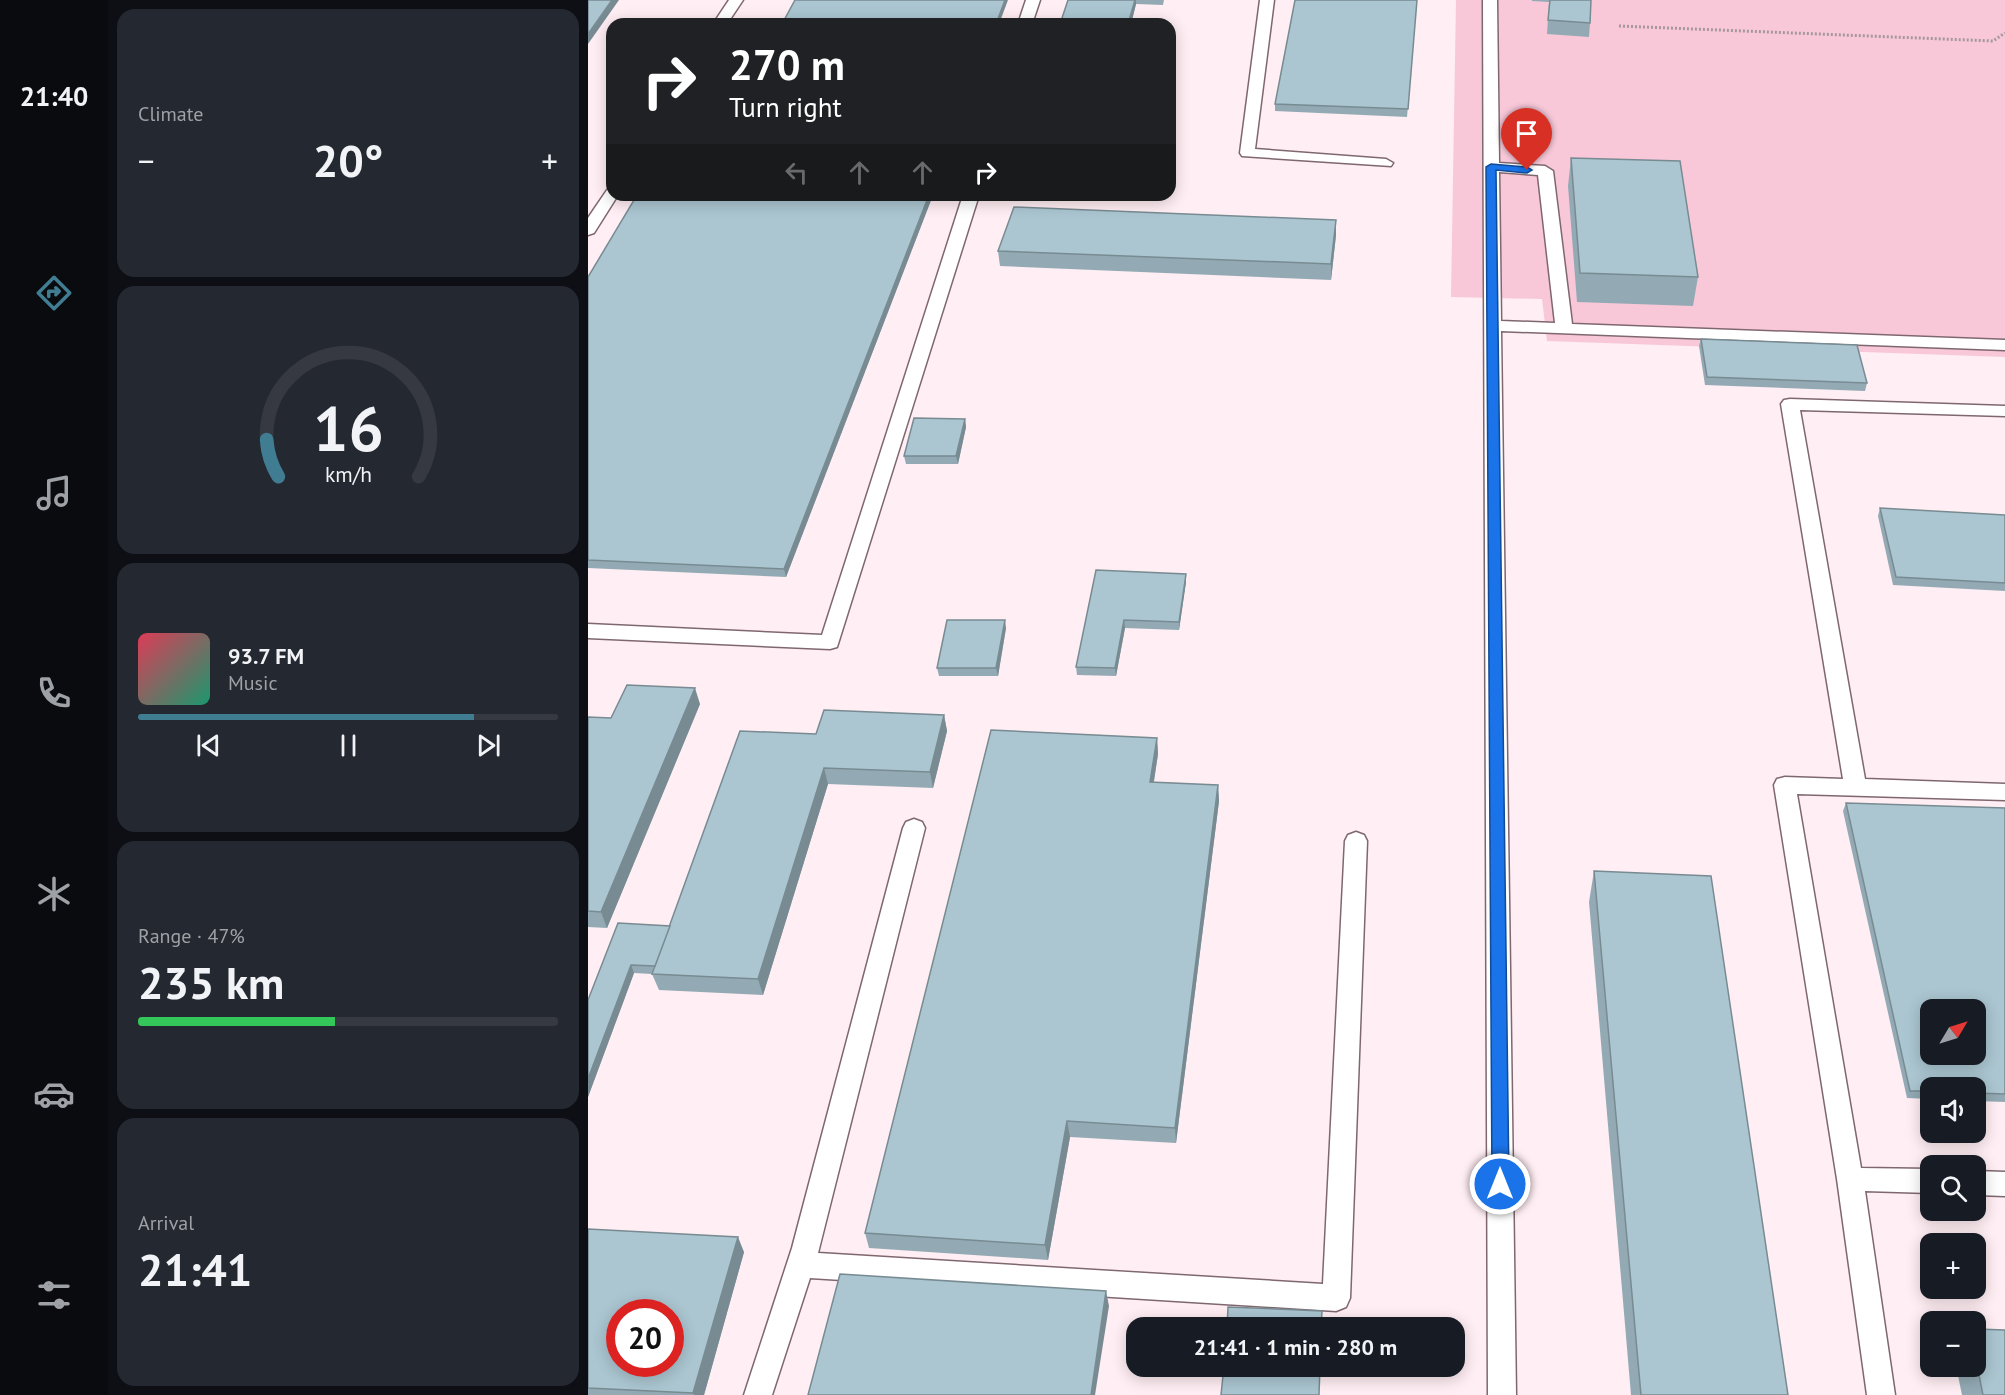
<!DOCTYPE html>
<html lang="en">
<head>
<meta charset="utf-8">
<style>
	:root { --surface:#171b24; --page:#242831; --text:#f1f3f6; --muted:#9ea1a6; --line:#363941; --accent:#407d93 }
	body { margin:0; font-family:"PT Sans",sans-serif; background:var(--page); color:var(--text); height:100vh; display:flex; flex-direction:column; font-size:22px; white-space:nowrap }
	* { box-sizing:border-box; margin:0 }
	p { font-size:20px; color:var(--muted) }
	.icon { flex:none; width:33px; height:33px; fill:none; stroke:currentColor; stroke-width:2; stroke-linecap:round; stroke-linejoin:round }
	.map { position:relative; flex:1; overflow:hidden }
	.sheet { display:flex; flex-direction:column; gap:9px; padding:9px; background:#0d0f14; width:480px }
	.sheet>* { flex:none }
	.guide { position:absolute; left:18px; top:18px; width:570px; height:183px; border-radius:18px; box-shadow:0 3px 15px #0003; background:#202124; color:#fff; overflow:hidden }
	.needle { width:39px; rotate:52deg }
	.tools { position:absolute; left:1332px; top:999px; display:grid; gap:12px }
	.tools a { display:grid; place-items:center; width:66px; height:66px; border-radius:12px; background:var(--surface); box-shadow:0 3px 15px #0003; font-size:30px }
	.speed { position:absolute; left:18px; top:1299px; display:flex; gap:12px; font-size:30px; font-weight:700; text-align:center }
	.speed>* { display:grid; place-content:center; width:78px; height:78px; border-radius:50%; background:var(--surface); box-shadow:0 3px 15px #0003; line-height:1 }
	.speed .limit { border:9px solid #d22; background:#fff; color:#111 }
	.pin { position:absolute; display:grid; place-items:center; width:51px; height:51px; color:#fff; margin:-62px -26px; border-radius:50% 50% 50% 0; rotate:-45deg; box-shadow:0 0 6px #0007 }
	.pin .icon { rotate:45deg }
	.me { position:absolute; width:66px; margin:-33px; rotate:0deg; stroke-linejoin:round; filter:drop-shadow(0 0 4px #0008) }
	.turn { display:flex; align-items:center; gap:21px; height:126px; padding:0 24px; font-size:27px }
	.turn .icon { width:78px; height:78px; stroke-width:2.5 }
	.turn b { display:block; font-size:42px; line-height:51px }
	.lanes { display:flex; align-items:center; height:57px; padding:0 24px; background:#0003; justify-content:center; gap:30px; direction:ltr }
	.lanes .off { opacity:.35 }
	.big { font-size:45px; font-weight:800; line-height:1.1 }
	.sheet .card { flex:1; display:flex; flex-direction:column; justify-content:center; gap:9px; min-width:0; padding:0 21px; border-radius:18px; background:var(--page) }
	.sheet .dial { align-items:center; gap:0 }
	.dial svg { height:156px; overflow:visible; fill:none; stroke:var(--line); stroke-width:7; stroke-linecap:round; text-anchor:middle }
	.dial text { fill:var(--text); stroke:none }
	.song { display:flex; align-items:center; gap:18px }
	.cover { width:72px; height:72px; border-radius:9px; background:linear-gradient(135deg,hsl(350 70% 55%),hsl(160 70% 35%)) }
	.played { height:6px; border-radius:3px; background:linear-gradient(90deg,var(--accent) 80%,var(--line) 80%) }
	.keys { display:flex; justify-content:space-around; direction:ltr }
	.heat { display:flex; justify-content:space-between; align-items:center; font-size:33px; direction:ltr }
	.charge { height:9px; border-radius:4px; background:linear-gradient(90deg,#34c759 47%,var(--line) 0) }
	.trip { position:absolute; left:538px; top:1317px; width:339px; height:60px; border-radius:18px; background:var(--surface); box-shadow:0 3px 15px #0003; font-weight:800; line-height:60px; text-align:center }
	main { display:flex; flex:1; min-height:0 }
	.tab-bar { display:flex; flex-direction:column; width:108px; justify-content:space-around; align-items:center; background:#090b0e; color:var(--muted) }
	.tab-bar .icon { width:42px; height:42px }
	.tab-bar .current { color:var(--accent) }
	.tab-bar b { font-size:27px; color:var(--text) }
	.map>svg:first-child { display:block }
	.green { fill:#f8c8d9 }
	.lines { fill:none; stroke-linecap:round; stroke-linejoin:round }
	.lane-casing { stroke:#7f6770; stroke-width:3 }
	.path { stroke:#a5979b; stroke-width:3; stroke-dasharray:2 2; stroke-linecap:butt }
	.lane { fill:#fff; fill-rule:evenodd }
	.wall { fill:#93aab4 }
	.shaded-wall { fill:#788b92 }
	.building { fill:#abc6d1; stroke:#788b92; stroke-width:1.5; fill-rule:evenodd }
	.route { fill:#1a73e8; stroke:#114b97; stroke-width:1.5 }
</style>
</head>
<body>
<main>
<nav class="tab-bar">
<b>21:40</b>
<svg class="icon current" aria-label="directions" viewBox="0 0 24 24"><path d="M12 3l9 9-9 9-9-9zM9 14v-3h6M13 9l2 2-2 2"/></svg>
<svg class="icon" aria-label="music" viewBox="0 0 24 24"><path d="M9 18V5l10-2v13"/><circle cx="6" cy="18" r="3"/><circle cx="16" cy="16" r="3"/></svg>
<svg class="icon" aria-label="phone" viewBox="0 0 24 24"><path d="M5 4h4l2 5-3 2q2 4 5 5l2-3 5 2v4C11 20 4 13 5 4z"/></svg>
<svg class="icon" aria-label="climate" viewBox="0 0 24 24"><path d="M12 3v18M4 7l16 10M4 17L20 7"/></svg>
<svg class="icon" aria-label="car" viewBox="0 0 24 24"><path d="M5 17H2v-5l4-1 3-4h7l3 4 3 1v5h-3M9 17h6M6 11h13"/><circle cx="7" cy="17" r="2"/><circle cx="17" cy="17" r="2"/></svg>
<svg class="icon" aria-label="filters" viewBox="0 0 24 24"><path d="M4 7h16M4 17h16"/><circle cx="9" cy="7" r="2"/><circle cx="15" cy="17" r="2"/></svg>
</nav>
<section class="sheet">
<div class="card"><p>Climate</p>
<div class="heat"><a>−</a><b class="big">20°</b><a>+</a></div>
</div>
<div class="card dial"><svg viewBox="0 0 100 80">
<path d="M14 69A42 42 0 1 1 86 69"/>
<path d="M14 69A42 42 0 0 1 8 50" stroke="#407d93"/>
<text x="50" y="56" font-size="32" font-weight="700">16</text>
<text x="50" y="72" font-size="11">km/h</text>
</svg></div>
<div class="card">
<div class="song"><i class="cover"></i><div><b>93.7 FM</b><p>Music</p></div></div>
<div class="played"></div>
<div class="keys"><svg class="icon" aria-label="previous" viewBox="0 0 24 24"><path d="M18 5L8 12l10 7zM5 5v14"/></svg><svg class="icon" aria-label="pause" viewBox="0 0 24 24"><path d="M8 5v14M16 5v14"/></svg><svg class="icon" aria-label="next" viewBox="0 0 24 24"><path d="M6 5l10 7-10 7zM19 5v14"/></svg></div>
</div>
<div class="card"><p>Range · 47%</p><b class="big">235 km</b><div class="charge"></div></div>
<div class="card"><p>Arrival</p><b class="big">21:41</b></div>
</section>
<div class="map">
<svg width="1417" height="1395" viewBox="0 0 1417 1395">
	<rect width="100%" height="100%" fill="#ffeef3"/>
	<path class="green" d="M 868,0 L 1417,0 L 1417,357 L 959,341 L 954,299 L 863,297 Z"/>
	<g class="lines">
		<defs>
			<g id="lane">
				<path d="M 141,0 L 155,0 L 139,24 L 125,24 Z"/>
				<path d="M 438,0 L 452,0 L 444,24 L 430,24 Z"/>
				<path d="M 672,0 L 686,0 L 667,149 L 798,159 L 805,163 L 803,166 L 654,156 L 652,153 Z"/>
				<path d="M 895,0 L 909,0 L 911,163 L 957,166 L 965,171 L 984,324 L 1417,340 L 1417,350 L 913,331 L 928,1395 L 900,1395 ZM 911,172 L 950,175 L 967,323 L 913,321 Z"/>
				<path d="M 24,188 L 24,195 L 30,195 L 6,233 L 0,235 L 0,218 L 19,190 Z"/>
				<path d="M 375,195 L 391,195 L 249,647 L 242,649 L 0,638 L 0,624 L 234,635 Z"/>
				<path d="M 1202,399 L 1417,406 L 1417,416 L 1212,410 L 1277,779 L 1417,784 L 1417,800 L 1209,794 L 1273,1168 L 1342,1169 L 1342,1193 L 1277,1191 L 1307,1395 L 1279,1395 L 1249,1179 L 1186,785 L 1189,779 L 1197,777 L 1255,779 L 1193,404 L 1196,400 Z"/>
				<path d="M 326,819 L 334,822 L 337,828 L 230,1253 L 735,1284 L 757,841 L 760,835 L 768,832 L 776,835 L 779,841 L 762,1298 L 758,1307 L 748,1311 L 222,1278 L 184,1395 L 156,1395 L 204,1248 L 315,828 L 318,822 Z"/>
				<path d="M 1388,1171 L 1417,1172 L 1417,1196 L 1388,1195 Z"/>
			</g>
		</defs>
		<use href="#lane" class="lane-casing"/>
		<path class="path" d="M 1031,26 L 1405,41 L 1417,33"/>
		<use href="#lane" class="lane"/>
	</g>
	<g class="wall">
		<path d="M 480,0 L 576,0 L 575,5 L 548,4 L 543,24 L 472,24 Z"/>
		<path d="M 829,0 L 819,117 L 687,111 L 687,104 Z"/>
		<path d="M 944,0 L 1003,0 L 1002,23 L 1001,37 L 959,34 L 961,2 L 944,1 Z"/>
		<path d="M 983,158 L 1110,277 L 1105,306 L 989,302 L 980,186 Z"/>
		<path d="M 345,195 L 198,577 L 0,568 L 0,277 Z"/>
		<path d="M 748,235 L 743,280 L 412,266 L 410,251 Z"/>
		<path d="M 1113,339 L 1279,383 L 1277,391 L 1117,385 L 1111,346 Z"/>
		<path d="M 377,419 L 378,427 L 370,464 L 318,464 L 316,456 Z"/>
		<path d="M 1292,508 L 1417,515 L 1417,591 L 1305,585 L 1290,516 Z"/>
		<path d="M 508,570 L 598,582 L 591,630 L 537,628 L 528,676 L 489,675 L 488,667 Z"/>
		<path d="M 418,628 L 410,676 L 351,676 L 349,668 Z"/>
		<path d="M 112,704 L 19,928 L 0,927 L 0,717 L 23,718 Z"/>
		<path d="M 356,715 L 359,731 L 345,788 L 240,784 L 175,995 L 71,990 L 64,974 L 46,973 L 0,1097 L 0,1000 L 82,926 L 228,734 Z"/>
		<path d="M 569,738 L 570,754 L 566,782 L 630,785 L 631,801 L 588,1143 L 482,1137 L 460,1260 L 281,1248 L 277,1233 Z"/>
		<path d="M 1258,803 L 1417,808 L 1417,1102 L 1388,1101 L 1388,1088 L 1342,1088 L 1342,1099 L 1319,1098 L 1255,811 Z"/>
		<path d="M 1006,871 L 1200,1395 L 1043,1395 L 1001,902 Z"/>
		<path d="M 0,1229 L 156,1252 L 116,1395 L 0,1395 Z"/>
		<path d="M 1388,1329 L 1417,1395 L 1374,1395 L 1368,1366 L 1388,1366 Z"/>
	</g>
	<g class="shaded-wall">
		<path d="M 24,0 L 31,0 L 0,44 L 0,34 Z"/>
		<path d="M 417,0 L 420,0 L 411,24 L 408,24 Z"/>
		<path d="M 547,0 L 548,0 L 548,4 L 543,24 L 540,24 Z"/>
		<path d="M 341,195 L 345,195 L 198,577 L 196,569 Z"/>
		<path d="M 748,220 L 748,235 L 743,280 L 743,264 Z"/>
		<path d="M 377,419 L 378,427 L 370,464 L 368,456 Z"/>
		<path d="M 598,574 L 598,582 L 591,630 L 591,622 Z"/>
		<path d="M 417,620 L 418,628 L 410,676 L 408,668 Z"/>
		<path d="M 536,620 L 537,628 L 528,676 L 527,668 Z"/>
		<path d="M 107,688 L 112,704 L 19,928 L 13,912 Z"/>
		<path d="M 356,715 L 359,731 L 345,788 L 342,772 Z"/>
		<path d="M 569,738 L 570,754 L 563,798 L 562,782 Z"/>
		<path d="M 236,768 L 240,784 L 175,995 L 170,979 Z"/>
		<path d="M 630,785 L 631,801 L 588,1143 L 587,1128 Z"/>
		<path d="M 43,965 L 46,973 L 0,1097 L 0,1079 Z"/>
		<path d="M 479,1121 L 482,1137 L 460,1260 L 457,1245 Z"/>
		<path d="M 150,1237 L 156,1252 L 116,1395 L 106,1395 L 105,1393 Z"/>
		<path d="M 518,1291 L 521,1306 L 507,1395 L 503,1395 Z"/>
	</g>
	<g class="building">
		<path d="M 0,0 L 24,0 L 0,34 Z"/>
		<path d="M 207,0 L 417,0 L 408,24 L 194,24 Z"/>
		<path d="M 480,0 L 547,0 L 540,24 L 472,24 Z"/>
		<path d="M 707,0 L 829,0 L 820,109 L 687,104 Z"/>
		<path d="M 962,0 L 1003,0 L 1002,23 L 960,20 Z"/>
		<path d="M 983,158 L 1092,161 L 1110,277 L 992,273 Z"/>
		<path d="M 49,195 L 341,195 L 196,569 L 0,560 L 0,277 Z"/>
		<path d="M 426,207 L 748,220 L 743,264 L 410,251 Z"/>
		<path d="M 1113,339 L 1269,345 L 1279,383 L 1119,377 Z"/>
		<path d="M 326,418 L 377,419 L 368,456 L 316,456 Z"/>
		<path d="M 1292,508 L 1417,515 L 1417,583 L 1308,577 Z"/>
		<path d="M 508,570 L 598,574 L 591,622 L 536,620 L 527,668 L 488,667 Z"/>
		<path d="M 359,620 L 417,620 L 408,668 L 349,668 Z"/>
		<path d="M 39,685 L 107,688 L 13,912 L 0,911 L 0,717 L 23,718 Z"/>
		<path d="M 236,710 L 356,715 L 342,772 L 236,768 L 170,979 L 64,974 L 152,731 L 228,734 Z"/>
		<path d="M 403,730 L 569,738 L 562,782 L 630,785 L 587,1128 L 479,1121 L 457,1245 L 277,1233 Z"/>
		<path d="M 1258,803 L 1417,808 L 1417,1094 L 1388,1093 L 1388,1088 L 1342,1088 L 1342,1091 L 1322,1091 ZM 1342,1010 L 1388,1010 L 1388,1054 L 1342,1054 Z"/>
		<path d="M 1006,871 L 1123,876 L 1200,1395 L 1053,1395 Z"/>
		<path d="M 30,923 L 82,926 L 67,966 L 43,965 L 0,1079 L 0,1000 Z"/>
		<path d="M 0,1229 L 150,1237 L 105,1393 L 0,1388 ZM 32,1312 L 82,1312 L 82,1364 L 32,1364 Z"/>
		<path d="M 252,1274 L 518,1291 L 503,1395 L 220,1395 Z"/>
		<path d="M 640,1307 L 734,1311 L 733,1328 L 639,1328 Z"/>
		<path d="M 1388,1329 L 1417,1330 L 1417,1395 L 1395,1395 L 1388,1360 Z"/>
		<path d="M 636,1366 L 732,1366 L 731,1395 L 633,1395 Z"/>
	</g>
	<path class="route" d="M 903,164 L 939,167 L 944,170 L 939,173 L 908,170 L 921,1184 L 919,1189 L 912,1191 L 906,1189 L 904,1184 L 898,167 Z"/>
</svg>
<div class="tools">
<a><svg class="needle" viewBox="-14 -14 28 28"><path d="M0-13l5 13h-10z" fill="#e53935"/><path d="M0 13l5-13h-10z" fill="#9ea1a6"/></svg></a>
<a><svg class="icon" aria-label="sound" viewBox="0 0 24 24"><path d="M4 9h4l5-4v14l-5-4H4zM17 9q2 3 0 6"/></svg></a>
<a><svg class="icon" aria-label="search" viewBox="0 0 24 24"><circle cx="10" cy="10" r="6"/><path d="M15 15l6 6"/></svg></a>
<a>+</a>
<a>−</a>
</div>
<div class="speed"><div class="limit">20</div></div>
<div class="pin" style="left:939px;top:170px;background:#d93025"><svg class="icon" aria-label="arrive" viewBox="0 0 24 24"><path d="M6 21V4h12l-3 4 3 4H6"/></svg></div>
<svg class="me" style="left:912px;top:1184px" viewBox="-20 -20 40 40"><circle r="17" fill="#1a73e8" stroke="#fff" stroke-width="3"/><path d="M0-11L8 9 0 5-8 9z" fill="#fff"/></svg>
<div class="trip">21:41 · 1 min · 280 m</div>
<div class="guide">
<div class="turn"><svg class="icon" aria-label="right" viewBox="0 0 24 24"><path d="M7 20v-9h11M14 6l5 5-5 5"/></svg><div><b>270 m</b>Turn right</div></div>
<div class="lanes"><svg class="icon off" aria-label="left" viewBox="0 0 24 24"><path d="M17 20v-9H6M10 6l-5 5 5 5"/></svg><svg class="icon off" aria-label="ahead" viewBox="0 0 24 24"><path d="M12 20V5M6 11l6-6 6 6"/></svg><svg class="icon off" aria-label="ahead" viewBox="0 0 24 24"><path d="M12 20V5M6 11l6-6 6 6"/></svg><svg class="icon" aria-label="right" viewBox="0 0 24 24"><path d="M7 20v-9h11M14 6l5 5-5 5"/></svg></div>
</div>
</div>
</main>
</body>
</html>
